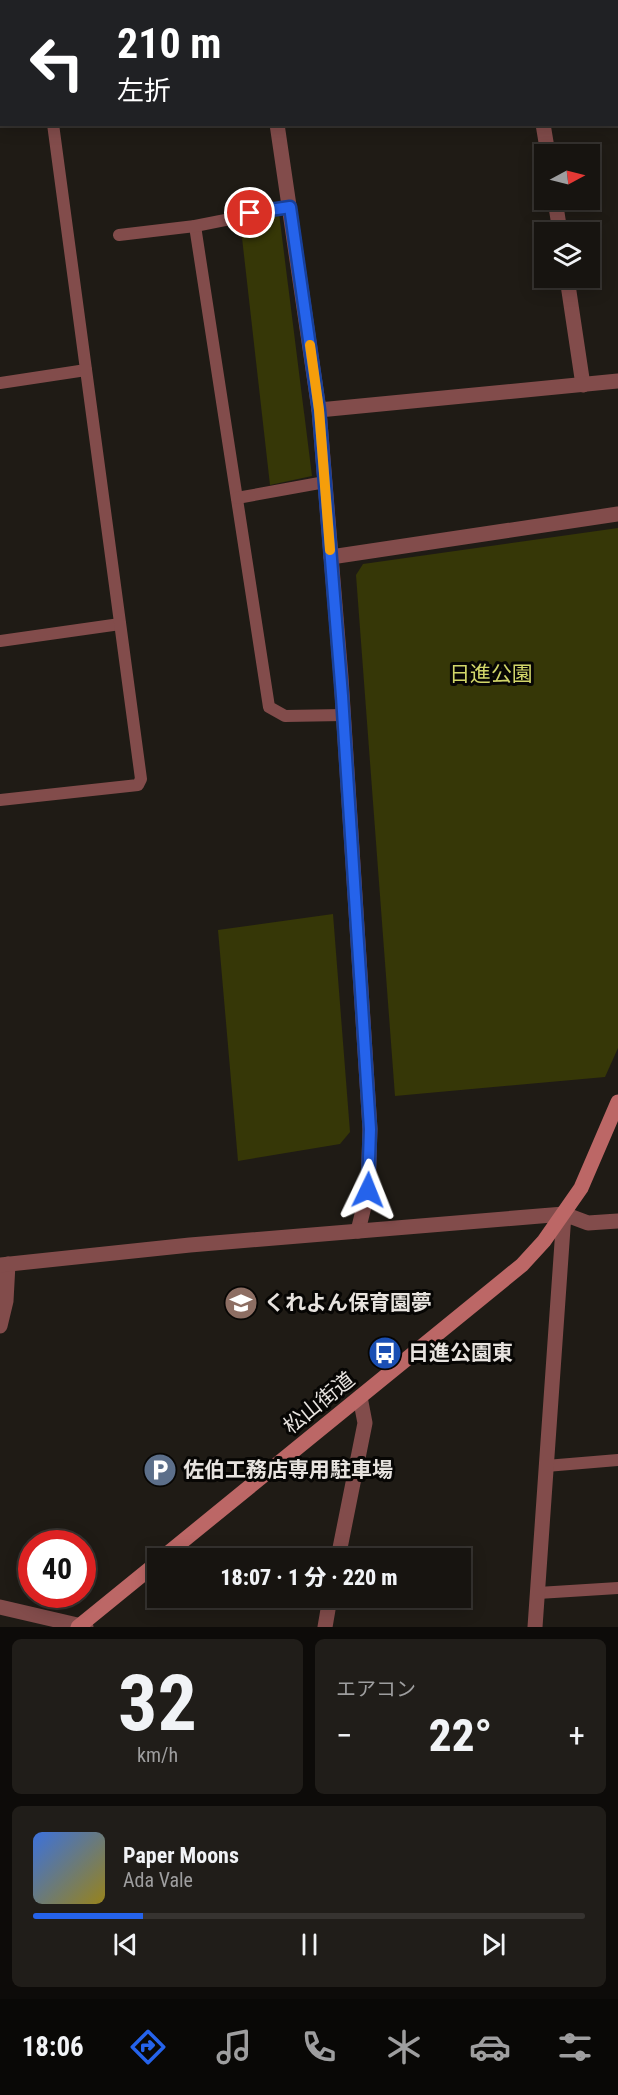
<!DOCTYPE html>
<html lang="ja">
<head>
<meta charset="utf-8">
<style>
	:root { --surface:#171410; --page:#201d19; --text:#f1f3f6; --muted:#9e9e9f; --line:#363330; --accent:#2563eb }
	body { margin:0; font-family:"Roboto Condensed","Noto Sans JP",sans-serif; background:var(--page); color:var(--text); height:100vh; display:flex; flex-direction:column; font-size:22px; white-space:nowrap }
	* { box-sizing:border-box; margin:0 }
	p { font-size:20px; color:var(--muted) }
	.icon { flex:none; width:33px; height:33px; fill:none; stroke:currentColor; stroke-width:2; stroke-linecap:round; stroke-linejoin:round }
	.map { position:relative; height:1627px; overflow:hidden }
	.panel { display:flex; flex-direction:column; gap:12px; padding:12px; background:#0d0b09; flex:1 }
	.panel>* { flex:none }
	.hud { position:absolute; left:0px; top:0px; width:618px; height:126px; box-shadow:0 3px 15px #0003,0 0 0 2px var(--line); background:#202124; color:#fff; overflow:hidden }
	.needle { width:39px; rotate:83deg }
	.fabs { position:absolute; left:534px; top:144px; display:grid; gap:12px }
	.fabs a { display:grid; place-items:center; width:66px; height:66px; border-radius:0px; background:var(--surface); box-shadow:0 3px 15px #0003,0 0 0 2px var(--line); font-size:30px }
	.speed { position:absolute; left:18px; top:1530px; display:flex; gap:12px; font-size:30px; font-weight:700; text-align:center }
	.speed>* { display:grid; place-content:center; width:78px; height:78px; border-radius:50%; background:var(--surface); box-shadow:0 3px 15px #0003,0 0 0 2px var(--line); line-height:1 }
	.speed .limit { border:9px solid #d22; background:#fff; color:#111 }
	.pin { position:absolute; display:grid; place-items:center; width:51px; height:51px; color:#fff; margin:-26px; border:3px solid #fff; border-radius:50%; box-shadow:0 2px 6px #0007 }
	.me { position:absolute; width:66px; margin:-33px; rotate:2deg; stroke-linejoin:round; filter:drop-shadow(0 0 4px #0008) }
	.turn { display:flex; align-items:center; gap:21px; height:126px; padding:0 18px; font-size:27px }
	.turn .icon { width:78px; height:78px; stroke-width:2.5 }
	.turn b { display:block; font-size:42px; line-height:51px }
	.big { font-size:45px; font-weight:800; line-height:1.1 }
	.panel .widget { flex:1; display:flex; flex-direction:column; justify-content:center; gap:9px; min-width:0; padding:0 21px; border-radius:9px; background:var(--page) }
	.panel .dial { align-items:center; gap:0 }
	.dial b { font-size:78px; line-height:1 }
	.song { display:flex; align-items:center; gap:18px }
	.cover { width:72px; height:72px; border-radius:9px; background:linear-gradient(135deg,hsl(220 70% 55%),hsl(50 70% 35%)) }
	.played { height:6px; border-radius:3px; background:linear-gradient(90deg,var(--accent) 20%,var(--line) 20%) }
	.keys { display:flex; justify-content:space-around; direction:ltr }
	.heat { display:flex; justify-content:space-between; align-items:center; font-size:33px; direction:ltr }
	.panel .tiles { flex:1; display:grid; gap:12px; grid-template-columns:1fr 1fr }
	.widget:last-child { grid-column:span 2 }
	.trip { position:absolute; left:147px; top:1548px; width:324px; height:60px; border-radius:0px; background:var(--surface); box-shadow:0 3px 15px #0003,0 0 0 2px var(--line); font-weight:800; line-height:60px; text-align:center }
	.menu { display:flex; height:96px; justify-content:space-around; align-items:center; background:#090806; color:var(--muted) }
	.menu .icon { width:42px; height:42px }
	.menu .current { color:var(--accent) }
	.menu b { font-size:27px; color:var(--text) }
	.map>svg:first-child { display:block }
	.green { fill:#363707 }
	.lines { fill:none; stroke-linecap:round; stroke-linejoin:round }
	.service { stroke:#824c4b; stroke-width:12 }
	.minor { stroke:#824c4b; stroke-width:15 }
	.tertiary { stroke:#824c4b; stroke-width:15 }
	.secondary { stroke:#bc6766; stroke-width:15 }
	.route-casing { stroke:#184099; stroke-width:15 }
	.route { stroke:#2563eb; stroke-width:10 }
	.slow { stroke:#f59e0b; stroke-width:10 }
	.labels { text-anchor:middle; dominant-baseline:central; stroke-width:6; stroke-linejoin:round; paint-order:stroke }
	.park-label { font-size:21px; fill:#d2d66a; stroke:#070604 }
	.poi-label { font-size:21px; font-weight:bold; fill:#e7e3df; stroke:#070604; text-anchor:start }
	.street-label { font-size:21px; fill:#e7e3df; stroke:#070604 }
</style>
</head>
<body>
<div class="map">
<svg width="618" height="1627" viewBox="0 0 618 1627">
	<rect width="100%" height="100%" fill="#1f1b15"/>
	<g class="green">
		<path d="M 279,213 L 312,476 L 270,485 L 240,220 Z"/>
		<path d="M 618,528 L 618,1048 L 605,1077 L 395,1096 L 356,575 L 363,564 Z"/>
		<path d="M 333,914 L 350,1132 L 340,1144 L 238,1161 L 218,930 Z"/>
	</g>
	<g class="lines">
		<g class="service">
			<path d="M 37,0 L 37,2"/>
			<path d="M 4,2 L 15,0"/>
			<path d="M 195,226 L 269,707 L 285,716 L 343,715"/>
			<path d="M 119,235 L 195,226 L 290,207"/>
			<path d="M 0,383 L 86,370"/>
			<path d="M 237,498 L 325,482"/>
			<path d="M 0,641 L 120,624"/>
			<path d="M 0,800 L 138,785 L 141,779 L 53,124"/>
			<path d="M 546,1466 L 618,1460"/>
			<path d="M 538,1593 L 618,1588"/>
		</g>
		<g class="minor">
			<path d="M 524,0 L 524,2"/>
			<path d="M 543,124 L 548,154"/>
			<path d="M 555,200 L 560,232"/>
			<path d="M 567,278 L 583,385"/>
			<path d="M 319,410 L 618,381"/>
			<path d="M 331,557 L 618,514"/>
			<path d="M 0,1326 L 6,1301 L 8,1264"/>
			<path d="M 338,1558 L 365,1423 L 360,1397"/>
			<path d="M 0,1607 L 86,1627"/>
			<path d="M 325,1627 L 330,1598"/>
			<path d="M 535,1627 L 564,1214 L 588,1223 L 618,1221"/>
		</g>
		<g class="tertiary">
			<path d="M 256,0 L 256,2"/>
			<path d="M 277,124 L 319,410 L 341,677 L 370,1129 L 368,1190 L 358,1231"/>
			<path d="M 0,1265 L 190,1245 L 564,1214"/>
		</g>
		<g class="secondary">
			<path d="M 162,1558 L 522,1265 L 544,1241 L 581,1188 L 618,1102"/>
			<path d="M 78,1627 L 158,1562"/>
		</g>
	</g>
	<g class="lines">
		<defs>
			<path id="route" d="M 250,213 L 290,207 L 319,410 L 342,696 L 370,1129 L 368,1190"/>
		</defs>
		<use href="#route" class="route-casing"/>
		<use href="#route" class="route"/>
		<path class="slow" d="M 310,345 L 319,410 L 330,550"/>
	</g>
	<defs>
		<symbol id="school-disc" viewBox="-11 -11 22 22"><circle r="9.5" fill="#8d6e63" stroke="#070604"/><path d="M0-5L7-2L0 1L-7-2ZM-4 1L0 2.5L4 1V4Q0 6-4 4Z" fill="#fff"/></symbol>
		<symbol id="bus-disc" viewBox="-11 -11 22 22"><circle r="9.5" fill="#1a4fb4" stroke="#070604"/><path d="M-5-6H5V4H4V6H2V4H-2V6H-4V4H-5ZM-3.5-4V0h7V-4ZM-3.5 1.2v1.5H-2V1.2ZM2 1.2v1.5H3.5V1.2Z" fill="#fff"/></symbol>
		<symbol id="parking-disc" viewBox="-11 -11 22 22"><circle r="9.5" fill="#5c6f8a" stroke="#070604"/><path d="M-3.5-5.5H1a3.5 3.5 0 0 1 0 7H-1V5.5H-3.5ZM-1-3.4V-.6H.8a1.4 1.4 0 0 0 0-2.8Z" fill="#fff"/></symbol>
	</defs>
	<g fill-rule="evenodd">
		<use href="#school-disc" x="222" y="1284" width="38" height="38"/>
		<use href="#bus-disc" x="366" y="1334" width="38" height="38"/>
		<use href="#parking-disc" x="141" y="1451" width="38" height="38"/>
	</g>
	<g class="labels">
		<g class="park-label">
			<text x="491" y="674">日進公園</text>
		</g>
		<g class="poi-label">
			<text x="264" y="1303">くれよん保育園夢</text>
			<text x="408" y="1353">日進公園東</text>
			<text x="183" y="1470">佐伯工務店専用駐車場</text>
		</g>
		<g class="street-label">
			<text transform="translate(319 1403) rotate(-39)">松山街道</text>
		</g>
	</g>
</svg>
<div class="fabs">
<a><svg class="needle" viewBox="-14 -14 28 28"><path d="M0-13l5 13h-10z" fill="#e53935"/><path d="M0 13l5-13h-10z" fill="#9e9e9f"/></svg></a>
<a><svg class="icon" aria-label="layers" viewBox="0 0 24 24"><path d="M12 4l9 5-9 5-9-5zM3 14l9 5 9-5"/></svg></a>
</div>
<div class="speed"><div class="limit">40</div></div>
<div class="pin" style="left:250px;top:213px;background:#d93025"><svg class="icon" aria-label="arrive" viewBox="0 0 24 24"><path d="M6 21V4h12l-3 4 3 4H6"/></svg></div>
<svg class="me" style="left:368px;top:1190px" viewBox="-20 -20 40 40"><path d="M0-17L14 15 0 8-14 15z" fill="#2563eb" stroke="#fff" stroke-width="4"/></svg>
<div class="trip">18:07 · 1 分 · 220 m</div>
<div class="hud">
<div class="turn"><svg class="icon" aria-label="left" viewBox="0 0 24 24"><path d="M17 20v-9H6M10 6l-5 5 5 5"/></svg><div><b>210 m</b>左折</div></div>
</div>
</div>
<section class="panel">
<div class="tiles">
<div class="widget dial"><b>32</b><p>km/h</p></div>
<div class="widget"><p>エアコン</p>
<div class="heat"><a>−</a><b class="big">22°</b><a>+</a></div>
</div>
<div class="widget">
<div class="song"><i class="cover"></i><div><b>Paper Moons</b><p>Ada Vale</p></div></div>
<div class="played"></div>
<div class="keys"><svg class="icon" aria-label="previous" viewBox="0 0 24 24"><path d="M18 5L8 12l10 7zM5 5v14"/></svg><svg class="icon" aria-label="pause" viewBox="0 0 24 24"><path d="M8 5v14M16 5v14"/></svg><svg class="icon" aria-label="next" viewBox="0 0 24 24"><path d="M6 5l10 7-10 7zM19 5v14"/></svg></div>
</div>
</div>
</section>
<nav class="menu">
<b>18:06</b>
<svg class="icon current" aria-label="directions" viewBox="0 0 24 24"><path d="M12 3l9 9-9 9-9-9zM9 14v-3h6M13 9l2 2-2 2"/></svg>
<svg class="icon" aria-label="music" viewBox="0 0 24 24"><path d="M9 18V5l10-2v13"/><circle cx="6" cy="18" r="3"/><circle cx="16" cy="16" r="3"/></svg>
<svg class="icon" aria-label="phone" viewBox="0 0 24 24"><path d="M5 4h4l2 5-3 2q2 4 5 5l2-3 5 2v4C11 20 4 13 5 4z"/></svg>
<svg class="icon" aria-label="climate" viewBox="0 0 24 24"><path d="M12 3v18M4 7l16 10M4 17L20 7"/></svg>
<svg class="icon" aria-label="car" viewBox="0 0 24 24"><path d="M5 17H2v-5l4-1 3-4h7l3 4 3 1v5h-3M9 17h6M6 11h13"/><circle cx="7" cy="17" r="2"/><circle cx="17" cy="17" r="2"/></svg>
<svg class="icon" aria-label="filters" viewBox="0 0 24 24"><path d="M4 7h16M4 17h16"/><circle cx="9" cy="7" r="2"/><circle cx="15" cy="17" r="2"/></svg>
</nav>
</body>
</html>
